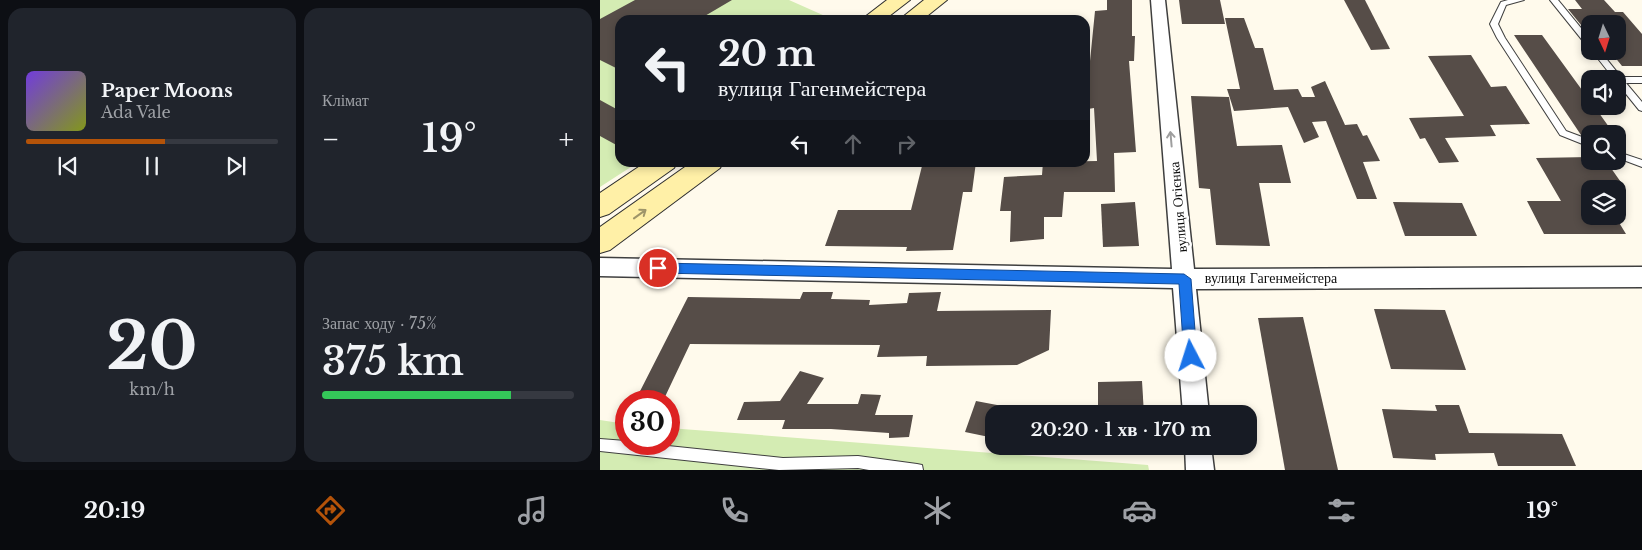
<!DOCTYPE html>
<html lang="uk">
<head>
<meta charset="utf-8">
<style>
	:root { --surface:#171b24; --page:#20242c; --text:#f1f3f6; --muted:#9ea1a6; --line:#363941; --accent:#b45309 }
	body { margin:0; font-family:"Libre Baskerville",serif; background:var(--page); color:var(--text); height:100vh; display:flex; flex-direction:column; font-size:19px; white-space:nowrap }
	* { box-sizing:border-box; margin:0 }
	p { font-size:16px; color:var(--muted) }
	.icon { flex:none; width:28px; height:28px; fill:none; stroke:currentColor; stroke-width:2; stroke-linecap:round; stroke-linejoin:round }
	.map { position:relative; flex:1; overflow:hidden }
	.side { display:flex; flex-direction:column; gap:8px; padding:8px; background:#0d0f14; width:600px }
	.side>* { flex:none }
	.banner { position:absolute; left:15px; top:15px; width:475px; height:152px; border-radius:15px; box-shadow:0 2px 8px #0003; background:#171b24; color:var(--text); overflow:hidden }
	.needle { width:32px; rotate:176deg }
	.controls { position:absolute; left:981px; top:15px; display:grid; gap:10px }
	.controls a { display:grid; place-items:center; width:45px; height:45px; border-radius:10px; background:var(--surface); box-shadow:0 2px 8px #0003; font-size:25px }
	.speed { position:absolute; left:15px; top:390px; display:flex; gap:10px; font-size:25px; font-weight:700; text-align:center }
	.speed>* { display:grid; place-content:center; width:65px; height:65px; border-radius:50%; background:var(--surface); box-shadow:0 2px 8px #0003; line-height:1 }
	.speed .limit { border:8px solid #d22; background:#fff; color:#111 }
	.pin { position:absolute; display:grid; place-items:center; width:42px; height:42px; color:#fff; margin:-21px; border:2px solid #fff; border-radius:50%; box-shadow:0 1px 5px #0007 }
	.me { position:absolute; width:55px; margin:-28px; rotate:355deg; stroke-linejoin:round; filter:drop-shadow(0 0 4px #0008) }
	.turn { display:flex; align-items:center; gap:18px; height:105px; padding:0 20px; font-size:22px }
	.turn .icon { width:65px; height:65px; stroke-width:2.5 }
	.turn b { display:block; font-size:35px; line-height:42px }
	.lanes { display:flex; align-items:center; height:48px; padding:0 20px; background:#0003; justify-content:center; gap:25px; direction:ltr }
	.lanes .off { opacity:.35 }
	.big { font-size:38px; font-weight:600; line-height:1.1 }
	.side .card { flex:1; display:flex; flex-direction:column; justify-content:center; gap:8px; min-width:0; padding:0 18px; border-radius:15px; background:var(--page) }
	.side .dial { align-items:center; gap:0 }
	.dial b { font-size:65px; line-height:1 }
	.song { display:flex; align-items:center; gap:15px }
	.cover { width:60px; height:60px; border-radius:8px; background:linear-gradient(135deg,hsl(260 70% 55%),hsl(70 70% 35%)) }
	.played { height:5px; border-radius:2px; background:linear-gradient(90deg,var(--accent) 55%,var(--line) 55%) }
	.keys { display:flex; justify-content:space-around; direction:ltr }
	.heat { display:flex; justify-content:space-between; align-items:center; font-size:28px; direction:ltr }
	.charge { height:8px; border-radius:4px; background:linear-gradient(90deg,#34c759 75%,var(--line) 0) }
	.side .tiles { flex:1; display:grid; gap:8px; grid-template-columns:repeat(2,1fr) }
	.trip { position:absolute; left:385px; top:405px; width:272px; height:50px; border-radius:15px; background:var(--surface); box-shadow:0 2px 8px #0003; font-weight:600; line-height:50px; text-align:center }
	.tabs { display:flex; height:80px; justify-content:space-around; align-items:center; background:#090b0e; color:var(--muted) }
	.tabs .icon { width:35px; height:35px }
	.tabs .selected { color:var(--accent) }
	.tabs b { font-size:22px; color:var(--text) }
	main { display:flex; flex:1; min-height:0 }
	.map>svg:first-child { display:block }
	.green { fill:#d4ecb3 }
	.building { fill:#564d48 }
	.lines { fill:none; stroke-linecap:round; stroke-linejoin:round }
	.service-casing { stroke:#3f3f3f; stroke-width:2 }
	.minor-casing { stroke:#3f3f3f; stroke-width:3 }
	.secondary-casing { stroke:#2e2e2e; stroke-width:2 }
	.service { fill:#fff; fill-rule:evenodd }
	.minor { fill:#fff; fill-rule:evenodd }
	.secondary { fill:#fff0a7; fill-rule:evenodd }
	.oneway { stroke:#9e9e9e }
	.oneway2 { stroke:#9e9569 }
	.route { fill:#1a73e8; stroke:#114b97 }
	.labels { text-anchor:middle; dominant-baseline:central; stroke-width:5; stroke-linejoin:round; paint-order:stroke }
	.street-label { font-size:14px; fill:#0c0c0c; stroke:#fff }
</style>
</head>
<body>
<main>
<section class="side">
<div class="tiles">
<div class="card">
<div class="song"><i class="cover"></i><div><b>Paper Moons</b><p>Ada Vale</p></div></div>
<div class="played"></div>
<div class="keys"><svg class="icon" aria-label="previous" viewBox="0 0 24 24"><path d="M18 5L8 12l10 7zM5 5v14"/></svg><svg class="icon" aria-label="pause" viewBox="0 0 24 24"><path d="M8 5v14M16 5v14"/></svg><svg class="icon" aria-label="next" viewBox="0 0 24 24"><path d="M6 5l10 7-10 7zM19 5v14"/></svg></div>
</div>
<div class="card"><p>Клімат</p>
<div class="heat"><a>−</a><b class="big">19°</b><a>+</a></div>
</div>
<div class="card dial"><b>20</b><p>km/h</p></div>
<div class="card"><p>Запас ходу · 75%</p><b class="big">375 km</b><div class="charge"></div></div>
</div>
</section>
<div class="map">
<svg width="1042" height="470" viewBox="0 0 1042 470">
	<rect width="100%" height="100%" fill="#fffaec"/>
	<g class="green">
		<path d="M 0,0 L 189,0 L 234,20 L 20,20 L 20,162 L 37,163 L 0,187 Z"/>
		<path d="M 0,420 L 26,424 L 26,444 L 69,444 L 69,428 L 548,465 L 549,470 L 0,470 Z"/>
	</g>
	<g class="building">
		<path d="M 35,0 L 132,0 L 98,20 L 20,20 L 20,70 L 0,60 L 0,19 Z"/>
		<path d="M 507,0 L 532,0 L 532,36 L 535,36 L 534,61 L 529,61 L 536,152 L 514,153 L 515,192 L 464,192 L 462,217 L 444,217 L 444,239 L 410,242 L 411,211 L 400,211 L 404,177 L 442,175 L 443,162 L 497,161 L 494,108 L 488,109 L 488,81 L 495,11 L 507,10 Z"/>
		<path d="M 579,0 L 620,0 L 625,24 L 582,24 Z"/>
		<path d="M 744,0 L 765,0 L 790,49 L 771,50 Z"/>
		<path d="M 975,0 L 1004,0 L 1015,12 L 1023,12 L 1042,34 L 1042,66 L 1022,66 L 1010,51 L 1018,51 L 1018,24 L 990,24 L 990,36 L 968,9 L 982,9 Z"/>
		<path d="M 625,18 L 644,18 L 655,48 L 663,48 L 674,90 L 698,89 L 702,97 L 715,97 L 711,87 L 725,81 L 745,125 L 757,124 L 763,136 L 767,135 L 780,161 L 763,162 L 777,199 L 757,199 L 726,121 L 712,122 L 719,137 L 704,143 L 688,107 L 634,111 L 627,89 L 640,89 Z"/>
		<path d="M 914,35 L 942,35 L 990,101 L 990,106 L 994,106 L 1014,134 L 990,134 L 990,138 L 981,135 Z"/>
		<path d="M 871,55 L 891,87 L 906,86 L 930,124 L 890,125 L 896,136 L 845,138 L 859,162 L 839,163 L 825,138 L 820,139 L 809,118 L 864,116 L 828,56 Z"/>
		<path d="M 591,96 L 629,97 L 637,146 L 682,145 L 691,183 L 659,183 L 670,246 L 616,245 L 610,189 L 599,188 Z"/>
		<path d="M 0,100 L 20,111 L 20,147 L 0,136 Z"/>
		<path d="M 990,157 L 990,161 L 1006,161 L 1025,188 L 990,189 L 990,216 L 1015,216 L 1026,234 L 944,234 L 927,201 L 961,201 L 936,158 Z"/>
		<path d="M 323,162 L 376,162 L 372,192 L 363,192 L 353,250 L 306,251 L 307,247 L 225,246 L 238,210 L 311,210 Z"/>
		<path d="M 535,202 L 539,246 L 503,247 L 501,204 Z"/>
		<path d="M 793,202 L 862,203 L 877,236 L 805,236 Z"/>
		<path d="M 203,292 L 233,292 L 231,299 L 270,300 L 269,305 L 307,303 L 309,293 L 341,292 L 337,311 L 451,310 L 449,350 L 417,365 L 326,366 L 327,356 L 277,357 L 280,345 L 90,344 L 63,401 L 35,401 L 88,297 L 200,299 Z"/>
		<path d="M 774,309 L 845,310 L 866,370 L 791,369 Z"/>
		<path d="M 703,317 L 738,470 L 685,470 L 658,318 Z"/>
		<path d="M 200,371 L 224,378 L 207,404 L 258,404 L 261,394 L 281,395 L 275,415 L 313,415 L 309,437 L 289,438 L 289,433 L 231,429 L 182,429 L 185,420 L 137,420 L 144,402 L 180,401 Z"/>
		<path d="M 542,381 L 544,414 L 498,414 L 498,382 Z"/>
		<path d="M 376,401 L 445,414 L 394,414 L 394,438 L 365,432 Z"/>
		<path d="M 835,405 L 859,405 L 869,433 L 962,434 L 976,466 L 898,466 L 894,453 L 835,454 L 836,460 L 793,458 L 782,409 L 837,411 Z"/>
	</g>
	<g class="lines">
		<defs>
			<g id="service">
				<path d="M 908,0 L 924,0 L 906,5 L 898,24 L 905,38 L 966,131 L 990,140 L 990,147 L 960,135 L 897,38 L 890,24 L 901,2 Z"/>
				<path d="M 950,0 L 958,0 L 990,39 L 990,46 L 987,46 Z"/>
				<path d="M 992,51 L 1000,51 L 1021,77 L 1042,77 L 1042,83 L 1026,83 L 1042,102 L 1042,111 L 1039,110 L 1018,84 L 1018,79 L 1014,79 Z"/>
				<path d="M 1018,152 L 1042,160 L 1042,167 L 1018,158 Z"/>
				<path d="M 0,439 L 26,441 L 26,444 L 49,444 L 183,458 L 258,456 L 317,464 L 322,465 L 323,470 L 269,470 L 258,468 L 179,470 L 0,451 Z"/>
			</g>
			<g id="minor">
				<path d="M 551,0 L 565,0 L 594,269 L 1042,267 L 1042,287 L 596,289 L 609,414 L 583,414 L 573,288 L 0,276 L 0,258 L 572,269 Z"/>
				<path d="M 585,446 L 611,446 L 614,470 L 586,470 Z"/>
			</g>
			<g id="secondary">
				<path d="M 287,0 L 310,0 L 284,20 L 261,20 Z"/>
				<path d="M 324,0 L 347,0 L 322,20 L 299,20 Z"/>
				<path d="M 46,162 L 77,162 L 74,168 L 9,214 L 0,217 L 0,193 Z"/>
				<path d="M 92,162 L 123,162 L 120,168 L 10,250 L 0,253 L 0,227 Z"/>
			</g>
		</defs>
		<use href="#service" class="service-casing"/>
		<use href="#minor" class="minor-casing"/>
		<use href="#secondary" class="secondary-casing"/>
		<use href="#service" class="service"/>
		<use href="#minor" class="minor"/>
		<use href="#secondary" class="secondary"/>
	</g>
	<defs><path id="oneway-shaft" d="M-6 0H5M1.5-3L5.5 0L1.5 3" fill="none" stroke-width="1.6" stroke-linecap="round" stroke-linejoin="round" transform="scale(1.25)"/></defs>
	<use class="oneway" href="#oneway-shaft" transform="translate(571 139) rotate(-95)"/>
	<use class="oneway2" href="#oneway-shaft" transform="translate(40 214) rotate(-36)"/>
	<path class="route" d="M 58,263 L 584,274 L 591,279 L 597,356 L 596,360 L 591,362 L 586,360 L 584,356 L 579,284 L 58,273 L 53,268 Z"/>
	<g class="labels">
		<g class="street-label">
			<text transform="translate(578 207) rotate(-95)">вулиця Огієнка</text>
			<text x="671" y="278">вулиця Гагенмейстера</text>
		</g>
	</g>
</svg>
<div class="controls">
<a><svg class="needle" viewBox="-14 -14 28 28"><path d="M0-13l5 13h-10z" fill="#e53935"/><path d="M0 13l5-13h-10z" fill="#9ea1a6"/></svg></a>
<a><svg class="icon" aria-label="sound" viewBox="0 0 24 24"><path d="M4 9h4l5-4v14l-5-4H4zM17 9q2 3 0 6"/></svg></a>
<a><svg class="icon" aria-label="search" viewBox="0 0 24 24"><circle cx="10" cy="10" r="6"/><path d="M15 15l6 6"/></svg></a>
<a><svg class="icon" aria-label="layers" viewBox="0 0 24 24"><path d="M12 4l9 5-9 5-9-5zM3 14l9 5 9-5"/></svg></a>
</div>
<div class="speed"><div class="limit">30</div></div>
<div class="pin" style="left:58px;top:268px;background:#d93025"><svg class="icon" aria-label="arrive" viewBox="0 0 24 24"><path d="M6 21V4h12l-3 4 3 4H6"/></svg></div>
<svg class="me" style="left:591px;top:356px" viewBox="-20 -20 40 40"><circle r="19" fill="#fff"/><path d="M0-13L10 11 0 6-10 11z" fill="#1a73e8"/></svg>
<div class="trip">20:20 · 1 хв · 170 m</div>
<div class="banner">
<div class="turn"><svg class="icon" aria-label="left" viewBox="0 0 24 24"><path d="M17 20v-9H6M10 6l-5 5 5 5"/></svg><div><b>20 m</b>вулиця Гагенмейстера</div></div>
<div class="lanes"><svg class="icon" aria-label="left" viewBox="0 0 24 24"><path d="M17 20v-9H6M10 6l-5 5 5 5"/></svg><svg class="icon off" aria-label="ahead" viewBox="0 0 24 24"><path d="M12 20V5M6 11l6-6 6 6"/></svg><svg class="icon off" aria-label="right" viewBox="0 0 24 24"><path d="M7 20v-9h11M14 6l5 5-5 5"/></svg></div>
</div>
</div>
</main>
<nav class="tabs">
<b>20:19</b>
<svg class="icon selected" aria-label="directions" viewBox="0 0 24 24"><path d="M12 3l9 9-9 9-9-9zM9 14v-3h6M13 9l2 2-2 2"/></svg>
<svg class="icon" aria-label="music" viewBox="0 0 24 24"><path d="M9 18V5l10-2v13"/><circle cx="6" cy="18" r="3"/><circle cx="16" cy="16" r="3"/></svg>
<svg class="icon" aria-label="phone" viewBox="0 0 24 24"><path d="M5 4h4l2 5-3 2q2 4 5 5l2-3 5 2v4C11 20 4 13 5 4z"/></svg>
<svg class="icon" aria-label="climate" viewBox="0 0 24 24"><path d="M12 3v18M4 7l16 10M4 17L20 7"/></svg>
<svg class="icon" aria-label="car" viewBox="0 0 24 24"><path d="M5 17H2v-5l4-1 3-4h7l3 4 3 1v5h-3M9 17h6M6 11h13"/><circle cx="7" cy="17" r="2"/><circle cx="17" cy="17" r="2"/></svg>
<svg class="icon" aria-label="filters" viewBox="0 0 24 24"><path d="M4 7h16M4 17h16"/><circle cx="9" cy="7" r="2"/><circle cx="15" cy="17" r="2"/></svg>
<b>19°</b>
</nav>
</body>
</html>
